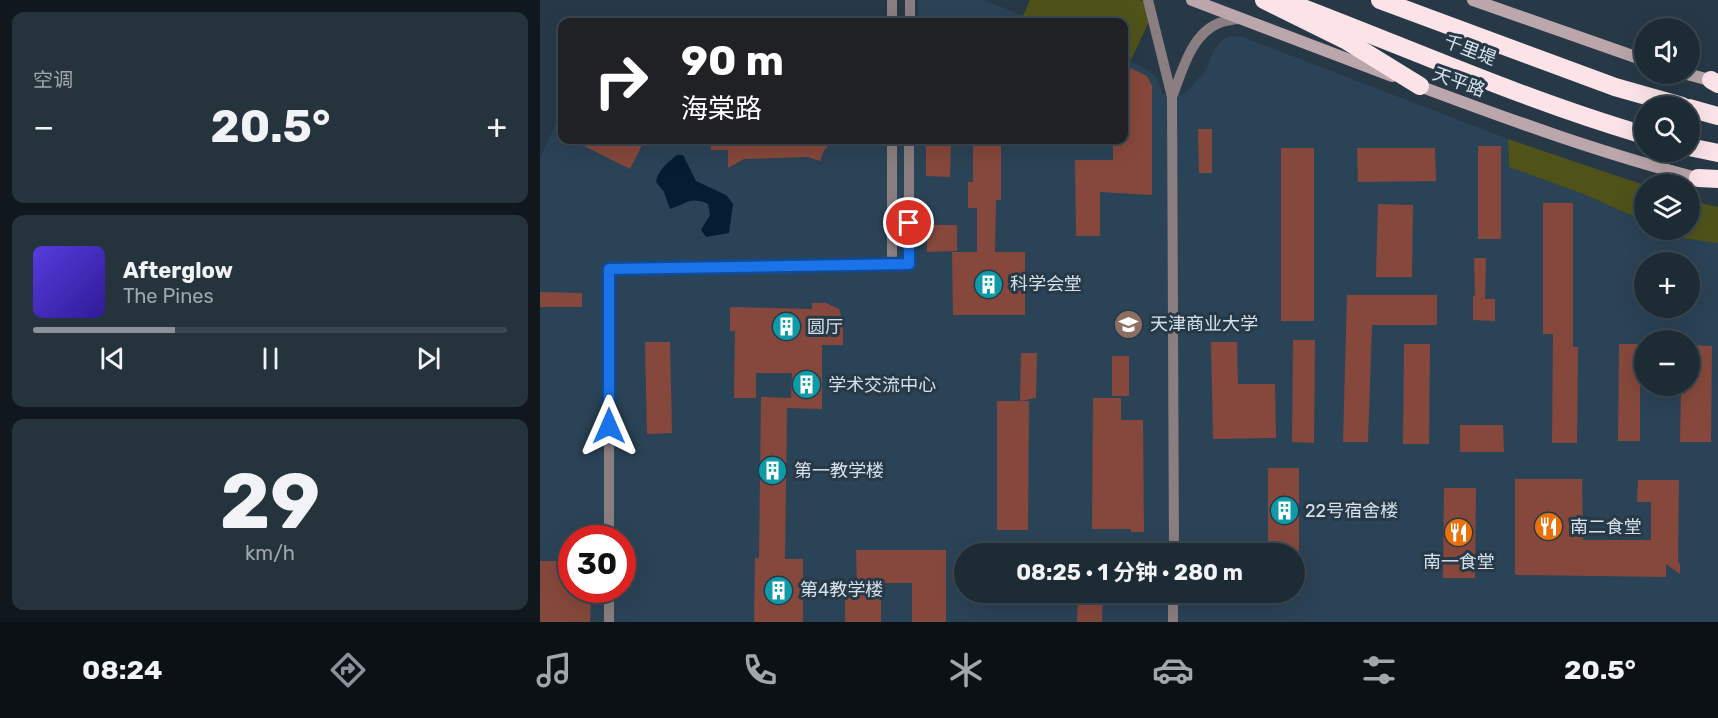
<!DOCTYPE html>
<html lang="zh">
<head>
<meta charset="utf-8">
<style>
	:root { --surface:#1d2b35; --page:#25333d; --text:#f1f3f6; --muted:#a0a7ad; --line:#3b4750; --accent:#8c9099 }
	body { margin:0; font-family:Rubik,"Noto Sans SC",sans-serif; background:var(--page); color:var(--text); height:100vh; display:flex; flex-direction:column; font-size:22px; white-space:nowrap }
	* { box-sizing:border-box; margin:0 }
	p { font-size:20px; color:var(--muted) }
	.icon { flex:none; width:33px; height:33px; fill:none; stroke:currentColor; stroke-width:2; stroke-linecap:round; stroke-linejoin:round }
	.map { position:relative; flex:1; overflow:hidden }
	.details { display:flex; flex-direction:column; gap:12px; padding:12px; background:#10181d; width:540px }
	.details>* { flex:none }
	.guide { position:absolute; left:18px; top:18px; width:570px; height:126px; border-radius:12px; box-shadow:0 6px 24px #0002,0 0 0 2px var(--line); background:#202124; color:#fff; overflow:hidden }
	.buttons { position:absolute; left:1094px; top:18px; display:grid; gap:12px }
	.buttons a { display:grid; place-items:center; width:66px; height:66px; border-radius:50%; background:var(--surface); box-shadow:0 6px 24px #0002,0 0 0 2px var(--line); font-size:30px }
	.speed { position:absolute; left:18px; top:525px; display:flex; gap:12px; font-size:30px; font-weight:700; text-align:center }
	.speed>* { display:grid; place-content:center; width:78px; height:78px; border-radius:50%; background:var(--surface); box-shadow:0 6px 24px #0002,0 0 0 2px var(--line); line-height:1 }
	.speed .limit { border:9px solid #d22; background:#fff; color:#111 }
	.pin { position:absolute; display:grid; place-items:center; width:51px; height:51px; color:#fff; margin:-26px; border:3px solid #fff; border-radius:50%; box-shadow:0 2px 6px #0007 }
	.me { position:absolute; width:66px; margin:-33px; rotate:0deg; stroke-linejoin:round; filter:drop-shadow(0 0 4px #0008) }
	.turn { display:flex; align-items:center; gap:21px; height:126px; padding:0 24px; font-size:27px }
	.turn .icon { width:78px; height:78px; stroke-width:2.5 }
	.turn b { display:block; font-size:42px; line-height:51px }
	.big { font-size:45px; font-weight:700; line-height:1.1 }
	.details .widget { flex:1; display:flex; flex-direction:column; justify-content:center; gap:9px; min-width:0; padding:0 21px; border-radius:12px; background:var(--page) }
	.details .dial { align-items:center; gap:0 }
	.dial b { font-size:78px; line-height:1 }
	.song { display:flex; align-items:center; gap:18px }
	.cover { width:72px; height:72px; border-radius:9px; background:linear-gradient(135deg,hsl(250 70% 55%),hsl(250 70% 35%)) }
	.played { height:6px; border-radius:3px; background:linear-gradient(90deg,var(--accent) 30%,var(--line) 30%) }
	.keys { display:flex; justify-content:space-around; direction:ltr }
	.heat { display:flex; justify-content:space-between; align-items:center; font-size:33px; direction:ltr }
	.trip { position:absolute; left:414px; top:543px; width:351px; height:60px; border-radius:30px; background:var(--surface); box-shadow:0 6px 24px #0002,0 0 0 2px var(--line); font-weight:700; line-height:60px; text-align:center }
	.tabs { display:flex; height:96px; justify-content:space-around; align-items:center; background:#0c1115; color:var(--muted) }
	.tabs .icon { width:42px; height:42px }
	.tabs .current { color:var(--accent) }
	.tabs b { font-size:27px; color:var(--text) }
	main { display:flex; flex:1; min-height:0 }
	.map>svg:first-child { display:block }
	.built { fill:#2b4356; fill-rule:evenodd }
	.green { fill:#4f531a }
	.water { fill:#051d33 }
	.building { fill:#86483c }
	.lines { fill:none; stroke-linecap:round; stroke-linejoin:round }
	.street { stroke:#8b7e81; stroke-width:10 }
	.secondary { stroke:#baa6ab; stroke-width:12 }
	.highway { stroke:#fbe3e8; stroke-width:18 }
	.route-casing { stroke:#114b97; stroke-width:15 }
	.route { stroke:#1a73e8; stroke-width:10 }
	.labels { text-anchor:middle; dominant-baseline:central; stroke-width:6; stroke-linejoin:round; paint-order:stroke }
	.street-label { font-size:18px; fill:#d6e1ea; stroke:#273947 }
	.poi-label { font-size:18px; fill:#d6e1ea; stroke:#273947; text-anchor:start }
</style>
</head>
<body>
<main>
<section class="details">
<div class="widget"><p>空调</p>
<div class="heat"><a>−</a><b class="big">20.5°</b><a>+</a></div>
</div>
<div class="widget">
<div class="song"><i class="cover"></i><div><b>Afterglow</b><p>The Pines</p></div></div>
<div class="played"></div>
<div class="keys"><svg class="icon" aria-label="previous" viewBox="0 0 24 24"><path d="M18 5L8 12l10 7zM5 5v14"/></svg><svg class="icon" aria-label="pause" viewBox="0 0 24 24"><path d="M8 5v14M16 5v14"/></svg><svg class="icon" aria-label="next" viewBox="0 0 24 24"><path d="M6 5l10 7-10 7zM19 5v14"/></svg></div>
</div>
<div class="widget dial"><b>29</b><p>km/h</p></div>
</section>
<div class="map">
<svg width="1178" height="622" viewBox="0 0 1178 622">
	<rect width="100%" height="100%" fill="#273947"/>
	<g class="built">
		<path d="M 378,0 L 443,0 L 500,22 L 378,22 Z"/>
		<path d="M 689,36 L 703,37 L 968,139 L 969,167 L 1046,195 L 1104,221 L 1104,230 L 1122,230 L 1141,238 L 1178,243 L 1178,622 L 0,622 L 0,159 L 22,109 L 22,140 L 92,140 L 102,145 L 105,140 L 584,140 L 584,57 L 605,68 L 616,77 L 623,94 L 643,95 L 665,72 L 674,50 L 681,41 ZM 1104,262 L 1149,262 L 1149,308 L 1104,308 ZM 1104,340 L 1149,340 L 1149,386 L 1104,386 ZM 32,538 L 82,538 L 82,590 L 32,590 ZM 424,554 L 754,554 L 754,592 L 424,592 Z"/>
	</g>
	<g class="green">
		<path d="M 490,0 L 600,0 L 616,6 L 591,60 L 584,57 L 584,22 L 500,22 L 483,16 Z"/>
		<path d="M 968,139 L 1104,185 L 1104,221 L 1046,195 L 969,167 Z"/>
		<path d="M 1149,200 L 1178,207 L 1178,243 L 1141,238 L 1122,230 L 1149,230 Z"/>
	</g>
	<path class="water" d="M 137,155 L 143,155 L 156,181 L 186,195 L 193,204 L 189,233 L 166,237 L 161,230 L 170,215 L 168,204 C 150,196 147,204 130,209 L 124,192 L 116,182 C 118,170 127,163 137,155 Z"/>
	<g class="building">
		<path d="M 584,65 L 607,76 L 612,86 L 612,195 L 560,192 L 560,236 L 536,236 L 535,160 L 573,160 L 573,140 L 584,140 Z"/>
		<path d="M 658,129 L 672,129 L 672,173 L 659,173 Z"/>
		<path d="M 32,140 L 92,140 L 102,145 L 90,169 Z"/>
		<path d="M 171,140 L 296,140 L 284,150 L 280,161 L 268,157 L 204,159 L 188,168 L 188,150 L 171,150 Z"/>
		<path d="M 386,140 L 411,140 L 410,177 L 386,176 Z"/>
		<path d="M 433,140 L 461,140 L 461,200 L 456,200 L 455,252 L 485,252 L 485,315 L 413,315 L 412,252 L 437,252 L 437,208 L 428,208 L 428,182 L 433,182 Z"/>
		<rect x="938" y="146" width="23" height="93"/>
		<rect x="741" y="148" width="33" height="173"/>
		<path d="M 817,148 L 895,148 L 896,181 L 818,182 Z"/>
		<path d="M 1003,203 L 1033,203 L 1033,347 L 1038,347 L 1037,443 L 1012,443 L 1013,334 L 1003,334 Z"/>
		<path d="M 838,204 L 873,205 L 872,277 L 836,277 Z"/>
		<path d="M 387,225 L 417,225 L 417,251 L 387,252 Z"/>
		<path d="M 934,258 L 946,258 L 945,299 L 955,299 L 955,321 L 933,320 L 933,296 L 935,296 Z"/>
		<path d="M 0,292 L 42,293 L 42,307 L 0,307 Z"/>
		<path d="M 807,295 L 897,295 L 897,325 L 832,325 L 828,442 L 803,442 Z"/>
		<path d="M 272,303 L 286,303 L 299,309 L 303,322 L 303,345 L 282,345 L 282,409 L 247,408 L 245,559 L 263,559 L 263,622 L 214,622 L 215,558 L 219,558 L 221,397 L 251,398 L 252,373 L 216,373 L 216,398 L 194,398 L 195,331 L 190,331 L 190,307 L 272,309 Z"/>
		<path d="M 753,340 L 775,340 L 774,443 L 752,442 Z"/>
		<path d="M 105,342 L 130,342 L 132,433 L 107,434 Z"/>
		<path d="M 671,342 L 697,342 L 698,384 L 735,384 L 736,438 L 673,439 Z"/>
		<path d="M 864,344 L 890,344 L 889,444 L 863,444 Z"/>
		<path d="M 1079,344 L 1100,344 L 1100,441 L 1078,441 Z"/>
		<path d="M 1149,345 L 1172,346 L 1171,442 L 1140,442 L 1141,386 L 1149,386 Z"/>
		<path d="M 481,353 L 497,353 L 496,398 L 480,401 Z"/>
		<rect x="572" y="356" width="17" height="40"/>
		<path d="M 553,398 L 581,398 L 581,420 L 603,420 L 604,532 L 591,532 L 591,529 L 552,529 Z"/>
		<path d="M 457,401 L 489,401 L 488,530 L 457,530 Z"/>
		<path d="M 920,425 L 963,425 L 964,452 L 920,452 Z"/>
		<rect x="728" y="468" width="31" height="86"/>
		<path d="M 975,479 L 1042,479 L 1043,540 L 1111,540 L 1111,502 L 1097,502 L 1098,480 L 1139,480 L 1138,562 L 1140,564 L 1140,574 L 1126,564 L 1126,577 L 975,575 Z"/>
		<path d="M 904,488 L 936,488 L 935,578 L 903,578 Z"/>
		<path d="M 316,550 L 406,550 L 406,622 L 372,622 L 372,583 L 341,583 L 341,622 L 305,622 L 305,584 L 317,584 Z"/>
		<path d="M 0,561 L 32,561 L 32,590 L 51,590 L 50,622 L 0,622 Z"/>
		<path d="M 538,592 L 563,592 L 562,622 L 537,622 Z"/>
	</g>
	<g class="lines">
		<g class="street">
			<path d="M 352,0 L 352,22"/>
			<path d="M 370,0 L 370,22"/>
			<path d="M 608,0 L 632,97 L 634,554"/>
			<path d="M 632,97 C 642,72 651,34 679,23 C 684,21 691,20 697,19"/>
			<path d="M 352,265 L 352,140"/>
			<path d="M 69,538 L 69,269 L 369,264 L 369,140"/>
			<path d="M 69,590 L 69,622"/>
			<path d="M 633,622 L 633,592"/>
		</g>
		<g class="secondary">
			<path d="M 652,0 L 852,76"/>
			<path d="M 933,0 L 1104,60"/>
			<path d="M 1147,74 L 1177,82"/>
			<path d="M 874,84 C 970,120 1066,155 1165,180"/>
		</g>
		<g class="highway">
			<path d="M 724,0 L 807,41 L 880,86"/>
			<path d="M 742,0 C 862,45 981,99 1104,135"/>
			<path d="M 840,0 L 1075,87 L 1142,106"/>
			<path d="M 1171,80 L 1178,84"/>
			<path d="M 1149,108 L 1178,116"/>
			<path d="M 1149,147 L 1178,153"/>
			<path d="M 1158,178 L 1178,179"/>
		</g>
	</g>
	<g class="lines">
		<defs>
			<path id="route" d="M 69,426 L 69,269 L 369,264 L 369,223"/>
		</defs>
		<use href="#route" class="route-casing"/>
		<use href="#route" class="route"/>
	</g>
	<defs>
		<symbol id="building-disc" viewBox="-11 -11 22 22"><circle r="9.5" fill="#0f9aa8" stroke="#273947"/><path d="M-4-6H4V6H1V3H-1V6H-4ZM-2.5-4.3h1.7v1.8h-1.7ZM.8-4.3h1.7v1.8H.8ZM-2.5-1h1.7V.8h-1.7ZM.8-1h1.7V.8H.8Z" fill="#fff"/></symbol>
		<symbol id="university-disc" viewBox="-11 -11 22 22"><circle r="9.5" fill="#8d6e63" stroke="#273947"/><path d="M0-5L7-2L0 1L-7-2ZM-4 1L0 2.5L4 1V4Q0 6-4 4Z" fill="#fff"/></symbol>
		<symbol id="restaurant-disc" viewBox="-11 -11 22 22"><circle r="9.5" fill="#e8710a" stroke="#273947"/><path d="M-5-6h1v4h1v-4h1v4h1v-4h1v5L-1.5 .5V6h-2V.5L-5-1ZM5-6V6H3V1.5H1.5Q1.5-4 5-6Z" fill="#fff"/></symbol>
	</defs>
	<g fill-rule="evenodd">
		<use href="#building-disc" x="432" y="268" width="33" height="33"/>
		<use href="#university-disc" x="572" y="308" width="33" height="33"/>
		<use href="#building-disc" x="230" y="310" width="33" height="33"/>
		<use href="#building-disc" x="250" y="368" width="33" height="33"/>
		<use href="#building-disc" x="216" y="454" width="33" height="33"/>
		<use href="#building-disc" x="728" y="494" width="33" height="33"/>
		<use href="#restaurant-disc" x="992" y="510" width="33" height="33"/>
		<use href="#restaurant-disc" x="902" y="516" width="33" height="33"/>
		<use href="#building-disc" x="222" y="574" width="33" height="33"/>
	</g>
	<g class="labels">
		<g class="street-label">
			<text transform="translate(930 50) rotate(21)">千里堤</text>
			<text transform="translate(919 82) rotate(20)">天平路</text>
		</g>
		<g class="poi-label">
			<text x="470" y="284">科学会堂</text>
			<text x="610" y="324">天津商业大学</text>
			<text x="267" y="327">圆厅</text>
			<text x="288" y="385">学术交流中心</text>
			<text x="254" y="471">第一教学楼</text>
			<text x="765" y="511">22号宿舍楼</text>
			<text x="1030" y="527">南二食堂</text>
			<text x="919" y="562" text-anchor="middle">南一食堂</text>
			<text x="260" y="590">第4教学楼</text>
		</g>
	</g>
</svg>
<div class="buttons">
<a><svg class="icon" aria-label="sound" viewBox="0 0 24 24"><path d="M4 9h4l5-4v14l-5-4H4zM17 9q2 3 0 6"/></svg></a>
<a><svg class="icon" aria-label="search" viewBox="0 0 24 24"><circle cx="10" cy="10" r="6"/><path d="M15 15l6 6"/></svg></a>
<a><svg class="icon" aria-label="layers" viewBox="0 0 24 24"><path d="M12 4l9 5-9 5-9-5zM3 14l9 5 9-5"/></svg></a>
<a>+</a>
<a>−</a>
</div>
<div class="speed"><div class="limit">30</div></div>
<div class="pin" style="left:369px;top:223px;background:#d93025"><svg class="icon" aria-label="arrive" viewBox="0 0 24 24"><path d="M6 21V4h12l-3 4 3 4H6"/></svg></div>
<svg class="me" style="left:69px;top:426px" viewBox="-20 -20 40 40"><path d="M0-17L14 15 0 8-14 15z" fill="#1a73e8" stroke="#fff" stroke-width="4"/></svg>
<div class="trip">08:25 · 1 分钟 · 280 m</div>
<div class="guide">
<div class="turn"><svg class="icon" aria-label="right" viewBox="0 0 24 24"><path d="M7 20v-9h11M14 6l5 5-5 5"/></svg><div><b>90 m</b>海棠路</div></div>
</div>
</div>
</main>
<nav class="tabs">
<b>08:24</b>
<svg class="icon current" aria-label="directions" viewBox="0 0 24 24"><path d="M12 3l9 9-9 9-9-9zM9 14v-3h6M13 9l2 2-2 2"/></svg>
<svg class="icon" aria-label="music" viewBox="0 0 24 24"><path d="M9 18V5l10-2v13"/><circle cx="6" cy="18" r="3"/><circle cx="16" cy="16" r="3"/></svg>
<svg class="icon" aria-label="phone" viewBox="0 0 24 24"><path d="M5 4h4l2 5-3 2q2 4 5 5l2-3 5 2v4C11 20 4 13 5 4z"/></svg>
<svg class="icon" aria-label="climate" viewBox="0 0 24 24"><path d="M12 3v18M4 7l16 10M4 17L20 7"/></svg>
<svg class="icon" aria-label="car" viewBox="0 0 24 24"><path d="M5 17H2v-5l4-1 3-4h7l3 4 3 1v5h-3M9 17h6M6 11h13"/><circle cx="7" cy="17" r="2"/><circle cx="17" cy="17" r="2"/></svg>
<svg class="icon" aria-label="filters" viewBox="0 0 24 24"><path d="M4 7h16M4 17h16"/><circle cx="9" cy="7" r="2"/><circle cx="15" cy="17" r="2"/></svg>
<b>20.5°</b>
</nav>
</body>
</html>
